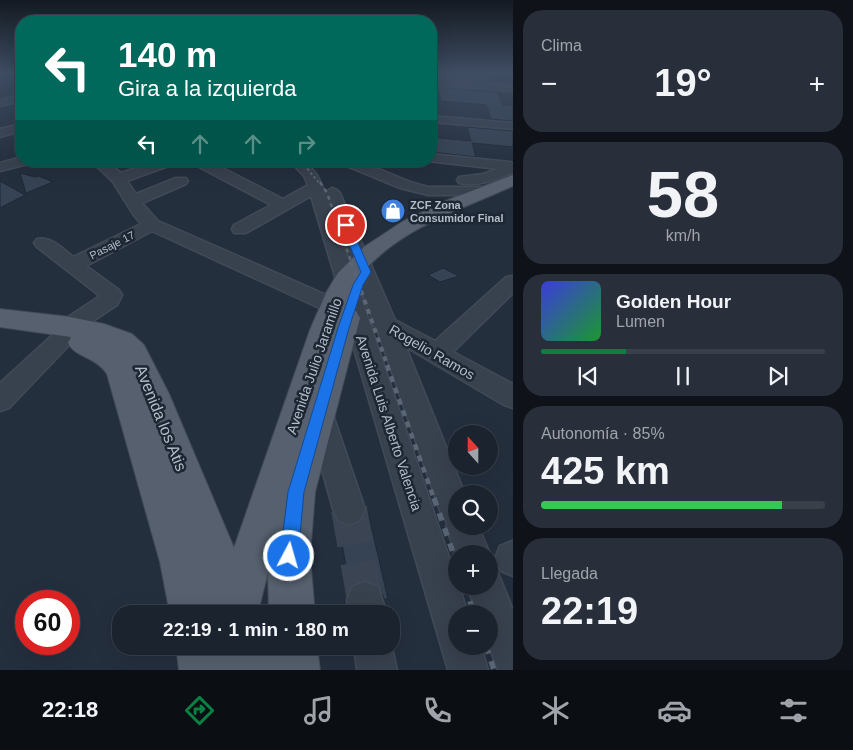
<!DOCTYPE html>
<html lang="es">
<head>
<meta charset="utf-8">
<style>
	:root { --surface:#1b232e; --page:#282f3a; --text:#f1f3f6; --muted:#a0a4aa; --line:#39404a; --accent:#0b8043 }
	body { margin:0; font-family:Helvetica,sans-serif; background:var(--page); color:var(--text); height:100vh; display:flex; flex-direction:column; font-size:19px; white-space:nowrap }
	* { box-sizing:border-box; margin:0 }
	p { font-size:16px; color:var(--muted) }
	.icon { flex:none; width:28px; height:28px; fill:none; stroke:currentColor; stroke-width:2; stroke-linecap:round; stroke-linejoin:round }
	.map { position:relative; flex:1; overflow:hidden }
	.panel { display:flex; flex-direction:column; gap:10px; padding:10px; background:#0f1319; width:340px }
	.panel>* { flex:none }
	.guide { position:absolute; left:15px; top:15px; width:422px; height:152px; border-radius:20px; box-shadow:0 5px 20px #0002,0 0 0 1px var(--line); background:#00695c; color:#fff; overflow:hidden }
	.needle { width:32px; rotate:339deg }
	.controls { position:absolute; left:448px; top:425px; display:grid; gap:10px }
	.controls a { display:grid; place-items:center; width:50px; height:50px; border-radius:50%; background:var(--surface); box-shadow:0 5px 20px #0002,0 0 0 1px var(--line); font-size:25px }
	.speed { position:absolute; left:15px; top:590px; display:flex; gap:10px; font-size:25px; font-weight:700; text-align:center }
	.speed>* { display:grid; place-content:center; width:65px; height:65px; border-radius:50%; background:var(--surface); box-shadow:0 5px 20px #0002,0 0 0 1px var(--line); line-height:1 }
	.speed .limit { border:8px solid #d22; background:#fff; color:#111 }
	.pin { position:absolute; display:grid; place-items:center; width:42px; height:42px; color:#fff; margin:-21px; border:2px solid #fff; border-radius:50%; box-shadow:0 1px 5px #0007 }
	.me { position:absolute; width:55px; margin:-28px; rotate:6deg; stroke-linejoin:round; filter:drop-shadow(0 0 4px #0008) }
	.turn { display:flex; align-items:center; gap:18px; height:105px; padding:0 20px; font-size:22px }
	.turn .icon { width:65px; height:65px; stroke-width:2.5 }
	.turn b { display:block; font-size:35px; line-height:42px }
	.lanes { display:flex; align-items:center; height:48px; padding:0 20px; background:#0003; justify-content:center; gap:25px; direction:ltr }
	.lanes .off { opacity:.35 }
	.big { font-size:38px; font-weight:800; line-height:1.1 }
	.panel .card { flex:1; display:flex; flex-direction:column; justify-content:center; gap:8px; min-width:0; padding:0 18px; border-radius:20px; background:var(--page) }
	.panel .dial { align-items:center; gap:0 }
	.dial b { font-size:65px; line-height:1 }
	.song { display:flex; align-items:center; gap:15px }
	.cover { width:60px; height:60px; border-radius:8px; background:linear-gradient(135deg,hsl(240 70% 55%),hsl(130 70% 35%)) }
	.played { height:5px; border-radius:2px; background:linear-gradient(90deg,var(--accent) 30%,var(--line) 30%) }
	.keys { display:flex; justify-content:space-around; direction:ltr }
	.heat { display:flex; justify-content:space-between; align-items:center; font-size:28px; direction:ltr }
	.charge { height:8px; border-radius:4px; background:linear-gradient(90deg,#34c759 85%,var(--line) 0) }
	.trip { position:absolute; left:112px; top:605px; width:288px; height:50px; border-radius:20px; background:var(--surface); box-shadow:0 5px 20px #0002,0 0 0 1px var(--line); font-weight:800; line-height:50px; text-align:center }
	.dock { display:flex; height:80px; justify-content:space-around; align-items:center; background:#0b0e12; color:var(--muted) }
	.dock .icon { width:35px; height:35px }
	.dock .active { color:var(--accent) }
	.dock b { font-size:22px; color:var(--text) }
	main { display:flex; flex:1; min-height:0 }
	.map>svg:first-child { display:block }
	.building { fill:#364354; stroke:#1f2835 }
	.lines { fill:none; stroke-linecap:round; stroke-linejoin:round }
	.minor-tunnel { stroke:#3a4453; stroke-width:36; stroke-dasharray:36 18; stroke-linecap:butt }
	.minor-casing { stroke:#414a57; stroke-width:3 }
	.major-casing { stroke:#414a57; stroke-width:2 }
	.minor { fill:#38414e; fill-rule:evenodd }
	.major { fill:#56606e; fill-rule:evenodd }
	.rail-far4 { stroke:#5a6575; stroke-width:2; stroke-dasharray:2.5 2.5; stroke-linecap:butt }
	.rail-far3 { stroke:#5a6575; stroke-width:2.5; stroke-dasharray:4 4; stroke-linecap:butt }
	.rail-far2 { stroke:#5a6575; stroke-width:4; stroke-dasharray:5 5; stroke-linecap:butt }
	.rail-far1 { stroke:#5a6575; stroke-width:4.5; stroke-dasharray:6 6; stroke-linecap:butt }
	.rail { stroke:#5a6575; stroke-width:5.5; stroke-dasharray:8 8; stroke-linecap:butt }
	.route { fill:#1a73e8; stroke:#114b97 }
	.labels { text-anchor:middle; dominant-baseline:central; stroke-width:5; stroke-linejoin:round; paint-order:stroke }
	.far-poi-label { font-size:11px; font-weight:bold; fill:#b4bcc9; stroke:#1d2633; text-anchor:start }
	.far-street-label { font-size:11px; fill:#b4bcc9; stroke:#1d2633 }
	.street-label { font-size:14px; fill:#b4bcc9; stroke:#1d2633 }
	.near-street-label { font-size:16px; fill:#b4bcc9; stroke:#1d2633 }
</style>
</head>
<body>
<main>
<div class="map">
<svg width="513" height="670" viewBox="0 0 513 670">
	<rect width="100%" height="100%" fill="#242f3e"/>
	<g class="building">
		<path d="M 436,73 L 489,76 L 492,82 L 436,78 Z"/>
		<path d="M 438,87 L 497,92 L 503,105 L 513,105 L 513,121 L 491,119 L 486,105 L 441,101 Z"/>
		<path d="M 467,127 L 513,131 L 513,147 L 472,143 L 476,157 L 431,152 L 431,137 L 471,141 Z"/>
		<path d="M 20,173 L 35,177 L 39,176 L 53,182 L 26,193 Z"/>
		<path d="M 0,181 L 25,195 L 0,208 Z"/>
		<path d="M 443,268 L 459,276 L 440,282 L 428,275 Z"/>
		<path d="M 367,508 L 388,599 L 384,599 L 379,585 L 366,580 L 351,585 L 350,588 L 338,522 L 350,527 L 361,522 Z"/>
	</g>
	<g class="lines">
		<path class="minor-tunnel" d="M 349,509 L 365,600"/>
		<defs>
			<g id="minor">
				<path d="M 431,79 L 513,85 L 513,91 L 431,85 Z"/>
				<path d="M 21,95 L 21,101 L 0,106 L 0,100 Z"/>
				<path d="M 431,116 L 513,123 L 513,129 L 431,122 Z"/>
				<path d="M 21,124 L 21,131 L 0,137 L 0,129 Z"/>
				<path d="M 431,154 L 510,162 L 513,163 L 513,172 C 498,180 476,187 459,183 L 457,180 L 459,177 L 483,174 L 498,169 L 428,161 L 431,161 Z"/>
				<path d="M 21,157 L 21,161 L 30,161 L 28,164 L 0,171 L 0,163 Z"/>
				<path d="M 91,161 L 106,161 L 121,173 L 156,161 L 176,161 L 174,164 L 127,181 L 136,194 L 176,178 L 186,178 L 188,181 L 186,184 L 142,203 L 158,221 L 340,301 L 334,273 L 311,196 L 246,233 L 234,233 L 232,229 L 234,225 L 271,205 L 197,166 L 195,163 L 196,161 L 209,161 L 283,199 L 308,185 L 304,176 L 290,161 L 305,161 L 317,175 L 325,192 L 332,188 L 337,190 L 340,193 L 395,320 L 435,341 L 506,277 L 513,276 L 513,293 L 453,352 L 513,384 L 513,408 L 504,405 L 406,347 L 465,494 L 456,494 L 456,526 L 478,526 L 490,554 L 489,557 L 489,554 L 456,555 L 446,526 L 447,523 L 440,511 L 377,329 L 370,322 L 372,318 L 332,212 L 456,578 L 456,586 L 459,586 L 468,614 L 456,614 L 456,646 L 481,646 L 488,670 L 448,670 L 342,308 L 340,311 L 333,313 L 326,311 L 152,231 L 86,266 L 119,290 L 122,295 L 117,305 L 75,333 L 73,341 L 9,408 L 0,411 L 0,383 L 60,328 L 62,321 L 100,296 L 37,247 L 34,243 L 37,239 C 51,236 63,249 73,257 L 141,224 L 133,214 L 113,182 Z"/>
				<path d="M 340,161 L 359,161 L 410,182 L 428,187 L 488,187 L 493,188 L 495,191 L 493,194 L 488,195 L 428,195 L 400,188 L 342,164 Z"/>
				<path d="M 319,400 L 328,404 L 332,412 L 365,509 L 360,520 L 349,525 L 338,520 L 333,509 L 306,412 L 310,404 Z"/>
				<path d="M 512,541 L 513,541 L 513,576 L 501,571 L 495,558 L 500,546 Z"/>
				<path d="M 489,570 L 498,573 L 513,610 L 513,670 L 498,670 L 489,646 L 489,614 L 477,614 L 467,586 L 489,586 Z"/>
				<path d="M 365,582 L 378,587 L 387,614 L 349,614 L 347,600 L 352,587 Z"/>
				<path d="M 391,643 L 397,670 L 357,670 L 354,646 L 391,646 Z"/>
			</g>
			<g id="major">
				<path d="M 513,175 L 513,186 C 462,209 401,228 363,272 C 354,283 349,297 344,310 L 356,311 L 360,318 L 315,492 L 310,556 L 315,614 L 269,614 L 268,572 L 260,604 L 263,611 L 261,614 L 170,614 L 160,562 L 107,374 C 95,356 76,358 68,343 L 71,337 L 0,327 L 0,309 L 70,317 L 104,324 L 132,334 L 144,345 L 169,394 L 234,548 L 310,330 L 326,293 L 338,273 L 364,247 L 402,222 L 443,202 Z"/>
				<path d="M 176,646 L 317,646 L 320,670 L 179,670 Z"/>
			</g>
		</defs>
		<use href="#minor" class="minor-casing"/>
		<use href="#major" class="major-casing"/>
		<use href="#minor" class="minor"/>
		<use href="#major" class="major"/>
		<path class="rail-far4" d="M 301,161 L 320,184"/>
		<path class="rail-far3" d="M 320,182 L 327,193 L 352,264"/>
		<path class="rail-far2" d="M 351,262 L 388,367"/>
		<path class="rail-far1" d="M 387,365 L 434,499"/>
		<g class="rail">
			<path d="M 434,498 L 456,561"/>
			<path d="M 465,586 L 474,614"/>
			<path d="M 486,646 L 494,670"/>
		</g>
	</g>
	<linearGradient id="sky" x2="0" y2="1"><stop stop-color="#141a22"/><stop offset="0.44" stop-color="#3f4d63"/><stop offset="1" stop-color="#3f4d63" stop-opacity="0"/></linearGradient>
	<rect width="513" height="167" fill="url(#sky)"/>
	<path class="route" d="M 343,223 L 350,225 L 371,272 L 363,285 L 349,328 L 304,492 L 298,556 L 295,562 L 289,565 L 283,562 L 280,556 L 288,492 L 338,328 L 353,285 L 361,272 L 341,225 Z"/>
	<defs>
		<symbol id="shop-disc" viewBox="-11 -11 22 22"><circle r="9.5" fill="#3f7fe0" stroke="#1d2633"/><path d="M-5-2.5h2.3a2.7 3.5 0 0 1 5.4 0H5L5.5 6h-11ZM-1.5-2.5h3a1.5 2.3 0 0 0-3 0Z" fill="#fff"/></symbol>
	</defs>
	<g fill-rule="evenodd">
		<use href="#shop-disc" x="379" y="197" width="28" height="28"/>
	</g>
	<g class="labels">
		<g class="far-poi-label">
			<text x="410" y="205">ZCF Zona<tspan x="410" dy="13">Consumidor Final</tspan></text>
		</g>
		<g class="far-street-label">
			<text transform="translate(112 245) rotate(-27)">Pasaje 17</text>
		</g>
		<g class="street-label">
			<text transform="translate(432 352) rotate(30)">Rogelio Ramos</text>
			<text transform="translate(314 366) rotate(-71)">Avenida Julio Jaramillo</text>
			<text transform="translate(389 423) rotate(72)">Avenida Luis Alberto Valencia</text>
		</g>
		<g class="near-street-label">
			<text transform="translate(161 418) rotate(68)">Avenida los Atis</text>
		</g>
	</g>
</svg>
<div class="controls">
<a><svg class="needle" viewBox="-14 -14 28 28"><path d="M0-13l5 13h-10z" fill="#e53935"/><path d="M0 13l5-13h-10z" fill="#a0a4aa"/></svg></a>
<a><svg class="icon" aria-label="search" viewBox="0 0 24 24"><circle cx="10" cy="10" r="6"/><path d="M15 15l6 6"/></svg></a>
<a>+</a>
<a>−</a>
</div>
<div class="speed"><div class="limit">60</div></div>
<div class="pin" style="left:346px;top:225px;background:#d93025"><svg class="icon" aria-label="arrive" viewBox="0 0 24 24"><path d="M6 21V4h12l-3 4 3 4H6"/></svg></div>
<svg class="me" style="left:289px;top:556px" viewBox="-20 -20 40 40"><circle r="17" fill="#1a73e8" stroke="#fff" stroke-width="3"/><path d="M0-11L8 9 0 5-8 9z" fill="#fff"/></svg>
<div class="trip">22:19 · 1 min · 180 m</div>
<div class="guide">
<div class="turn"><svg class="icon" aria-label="left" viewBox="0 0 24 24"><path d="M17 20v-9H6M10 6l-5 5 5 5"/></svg><div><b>140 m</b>Gira a la izquierda</div></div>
<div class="lanes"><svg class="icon" aria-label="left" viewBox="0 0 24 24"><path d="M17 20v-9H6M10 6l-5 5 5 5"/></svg><svg class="icon off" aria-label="ahead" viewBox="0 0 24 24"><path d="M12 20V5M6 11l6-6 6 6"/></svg><svg class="icon off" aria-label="ahead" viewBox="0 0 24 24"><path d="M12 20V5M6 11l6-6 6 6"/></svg><svg class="icon off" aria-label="right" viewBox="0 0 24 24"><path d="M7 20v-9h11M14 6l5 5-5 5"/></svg></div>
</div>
</div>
<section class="panel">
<div class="card"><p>Clima</p>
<div class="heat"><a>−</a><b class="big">19°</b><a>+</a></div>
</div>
<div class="card dial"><b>58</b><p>km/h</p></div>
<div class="card">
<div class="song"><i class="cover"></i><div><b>Golden Hour</b><p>Lumen</p></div></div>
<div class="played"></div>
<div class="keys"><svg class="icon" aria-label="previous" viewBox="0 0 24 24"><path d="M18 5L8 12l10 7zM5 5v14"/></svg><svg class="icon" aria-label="pause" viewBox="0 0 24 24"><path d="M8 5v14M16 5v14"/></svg><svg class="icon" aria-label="next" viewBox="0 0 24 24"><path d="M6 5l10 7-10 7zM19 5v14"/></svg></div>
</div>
<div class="card"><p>Autonomía · 85%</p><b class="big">425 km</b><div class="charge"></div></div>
<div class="card"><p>Llegada</p><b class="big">22:19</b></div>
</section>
</main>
<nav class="dock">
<b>22:18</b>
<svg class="icon active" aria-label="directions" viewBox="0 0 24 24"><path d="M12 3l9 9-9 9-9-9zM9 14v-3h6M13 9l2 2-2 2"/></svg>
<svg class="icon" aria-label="music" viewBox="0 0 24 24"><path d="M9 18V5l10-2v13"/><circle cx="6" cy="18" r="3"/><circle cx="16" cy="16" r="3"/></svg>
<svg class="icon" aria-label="phone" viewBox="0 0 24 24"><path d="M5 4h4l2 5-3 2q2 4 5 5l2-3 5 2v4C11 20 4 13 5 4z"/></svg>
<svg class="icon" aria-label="climate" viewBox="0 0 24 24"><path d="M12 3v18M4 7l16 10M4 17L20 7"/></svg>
<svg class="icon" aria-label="car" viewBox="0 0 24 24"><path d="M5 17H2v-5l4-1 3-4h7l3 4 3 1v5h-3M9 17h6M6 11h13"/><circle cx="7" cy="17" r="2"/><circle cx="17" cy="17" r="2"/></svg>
<svg class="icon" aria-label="filters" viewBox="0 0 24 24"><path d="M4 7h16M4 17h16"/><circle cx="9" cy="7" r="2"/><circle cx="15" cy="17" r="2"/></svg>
</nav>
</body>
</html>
